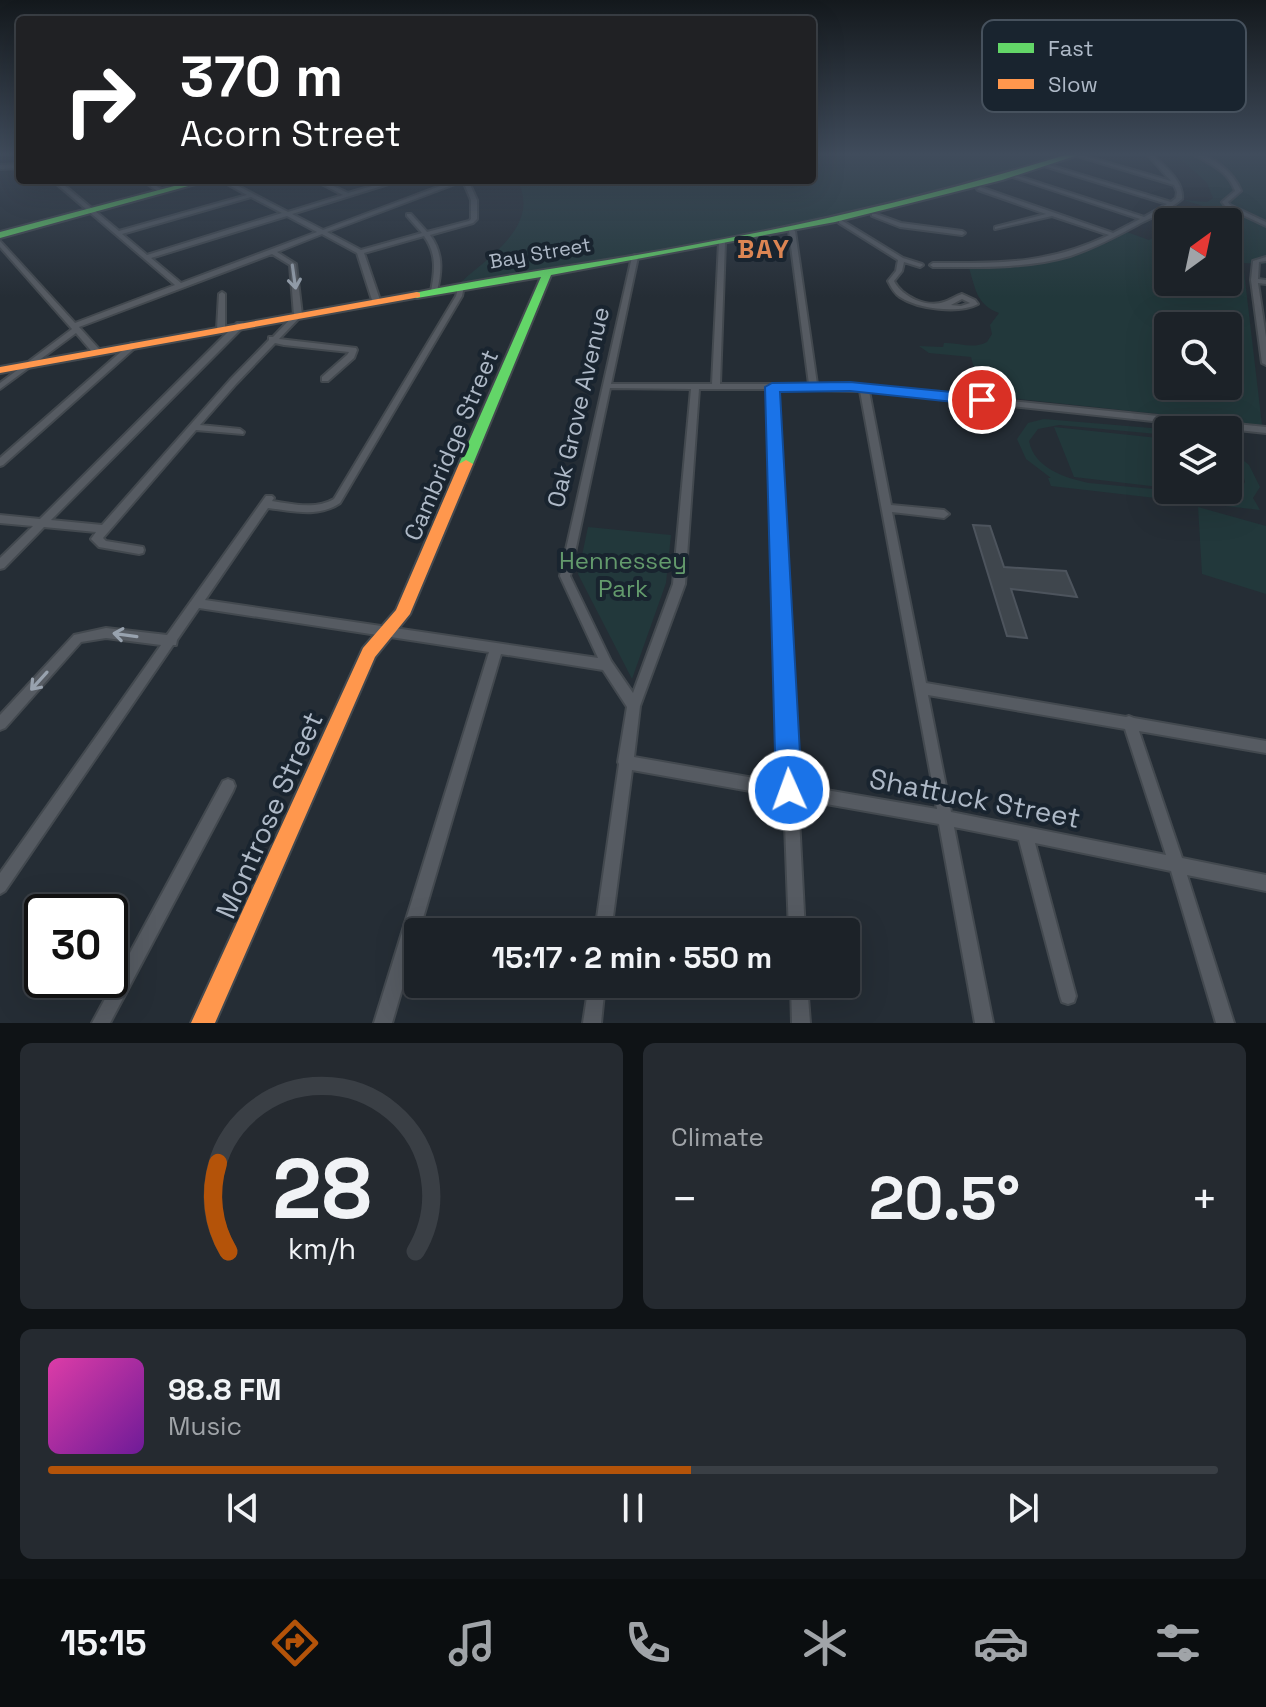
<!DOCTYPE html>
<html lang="en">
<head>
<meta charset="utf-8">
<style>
	:root { --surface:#1c2228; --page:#252a30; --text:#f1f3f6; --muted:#a0a4a8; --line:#3a3f45; --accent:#b45309 }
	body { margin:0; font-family:"Space Grotesk",sans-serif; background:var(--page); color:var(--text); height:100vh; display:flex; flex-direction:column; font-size:30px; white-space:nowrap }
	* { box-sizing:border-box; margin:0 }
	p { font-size:26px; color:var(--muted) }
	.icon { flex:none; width:44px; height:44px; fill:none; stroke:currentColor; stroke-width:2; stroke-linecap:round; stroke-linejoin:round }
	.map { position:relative; height:1023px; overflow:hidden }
	.panel { display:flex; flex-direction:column; gap:20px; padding:20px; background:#0f1316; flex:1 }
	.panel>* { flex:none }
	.banner { position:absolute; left:16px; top:16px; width:800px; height:168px; border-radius:8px; box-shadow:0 8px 32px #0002,0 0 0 2px var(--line); background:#202124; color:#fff; overflow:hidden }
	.needle { width:52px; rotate:33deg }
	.buttons { position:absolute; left:1154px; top:208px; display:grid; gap:16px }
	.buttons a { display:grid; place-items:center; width:88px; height:88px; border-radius:8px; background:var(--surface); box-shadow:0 8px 32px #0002,0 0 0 2px var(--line); font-size:40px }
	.speed { position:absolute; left:24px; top:894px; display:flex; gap:16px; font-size:40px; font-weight:700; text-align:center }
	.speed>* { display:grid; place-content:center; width:104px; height:104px; border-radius:50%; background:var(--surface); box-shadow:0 8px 32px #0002,0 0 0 2px var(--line); line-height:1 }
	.speed .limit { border:4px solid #111; border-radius:12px; background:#fff; color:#111 }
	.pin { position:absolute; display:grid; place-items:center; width:68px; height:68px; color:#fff; margin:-34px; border:4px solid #fff; border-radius:50%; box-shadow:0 2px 8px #0007 }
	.me { position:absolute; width:88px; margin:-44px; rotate:358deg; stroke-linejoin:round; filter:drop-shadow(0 0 6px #0008) }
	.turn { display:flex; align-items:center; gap:28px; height:168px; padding:0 32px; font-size:36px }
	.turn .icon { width:104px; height:104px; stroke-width:2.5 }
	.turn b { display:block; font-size:56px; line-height:68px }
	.big { font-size:60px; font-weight:700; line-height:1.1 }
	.panel .widget { flex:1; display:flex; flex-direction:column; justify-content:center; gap:12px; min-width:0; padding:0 28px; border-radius:12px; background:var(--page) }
	.panel .dial { align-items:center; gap:0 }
	.dial svg { height:208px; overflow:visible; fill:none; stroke:var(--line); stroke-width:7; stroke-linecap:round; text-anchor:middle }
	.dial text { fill:var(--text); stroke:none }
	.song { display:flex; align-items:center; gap:24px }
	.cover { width:96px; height:96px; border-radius:12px; background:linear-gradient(135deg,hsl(320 70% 55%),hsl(280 70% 35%)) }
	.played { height:8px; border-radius:4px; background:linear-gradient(90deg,var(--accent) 55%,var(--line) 55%) }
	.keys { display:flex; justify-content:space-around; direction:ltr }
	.heat { display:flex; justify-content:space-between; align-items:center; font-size:44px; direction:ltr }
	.panel .tiles { flex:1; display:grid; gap:20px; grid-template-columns:1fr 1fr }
	.widget:last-child { grid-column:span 2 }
	.trip { position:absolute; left:404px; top:918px; width:456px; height:80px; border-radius:8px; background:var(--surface); box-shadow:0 8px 32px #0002,0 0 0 2px var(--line); font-weight:700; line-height:80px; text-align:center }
	.menu { display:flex; height:128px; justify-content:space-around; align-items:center; background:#0b0e10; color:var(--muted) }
	.menu .icon { width:56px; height:56px }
	.menu .current { color:var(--accent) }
	.menu b { font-size:36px; color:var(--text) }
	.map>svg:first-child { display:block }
	.green { fill:#22383b; fill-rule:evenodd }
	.building { fill:#3f464d; stroke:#4d545d; stroke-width:2 }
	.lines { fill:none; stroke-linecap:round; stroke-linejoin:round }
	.street-casing { stroke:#43494f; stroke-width:4 }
	.fast-casing { stroke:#43494f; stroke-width:4 }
	.slow-casing { stroke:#43494f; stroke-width:4 }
	.street { fill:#565b62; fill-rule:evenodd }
	.fast { fill:#63d668; fill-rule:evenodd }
	.slow { fill:#ff974d; fill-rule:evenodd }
	.oneway { stroke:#98a2ae }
	.route { fill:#1a73e8; stroke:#114b97; stroke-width:2 }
	.labels { text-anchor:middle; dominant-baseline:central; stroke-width:8; stroke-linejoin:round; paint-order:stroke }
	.far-street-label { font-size:20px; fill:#aeb9c7; stroke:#19242f }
	.street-label { font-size:24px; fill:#aeb9c7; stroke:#19242f }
	.park-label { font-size:24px; fill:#639a6c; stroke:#19242f }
	.far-district-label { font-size:26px; font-weight:bold; letter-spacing:2px; fill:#dc8553; stroke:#19242f }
	.near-street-label { font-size:28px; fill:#aeb9c7; stroke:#19242f }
	.key { fill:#19242f; stroke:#46515d; stroke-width:2 }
	.key-label { font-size:22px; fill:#aeb9c7 }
</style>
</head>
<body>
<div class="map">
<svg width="1266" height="1023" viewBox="0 0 1266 1023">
	<rect width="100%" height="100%" fill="#252d35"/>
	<g class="green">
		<path d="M 812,153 L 1071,153 C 875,225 664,249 460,283 C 489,256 542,225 517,180 L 812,180 Z"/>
		<path d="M 1174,153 L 1266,153 L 1266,264 L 1243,263 L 1262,425 L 981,395 L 971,357 L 929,353 L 919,346 L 943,347 L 944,343 C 959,342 972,350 987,342 L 992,334 L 990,325 L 999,313 C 976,304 976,290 969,268 C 1009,268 1046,265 1084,252 L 1092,240 L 1105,244 L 1127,232 L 1149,240 L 1168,230 L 1168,282 L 1228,282 L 1228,222 L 1168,224 L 1159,220 L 1173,221 L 1191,213 L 1201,215 L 1212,209 L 1184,200 L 1207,202 L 1213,198 L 1207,183 ZM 1168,326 L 1228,326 L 1228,386 L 1168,386 Z"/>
		<path d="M 1044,419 L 1175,430 L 1168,430 L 1168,435 L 1059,425 L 1038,429 L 1029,441 C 1034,468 1065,478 1089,483 L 1227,496 L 1240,491 L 1245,482 L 1242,471 L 1228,457 L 1228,448 L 1249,465 L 1260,487 L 1253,498 L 1260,510 L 1051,486 L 1048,478 L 1051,478 L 1026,459 L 1017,439 L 1028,423 Z"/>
		<path d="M 1054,427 L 1168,439 L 1168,488 L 1074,477 Z"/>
		<path d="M 1198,507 L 1266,526 L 1266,594 L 1202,574 Z"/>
		<path d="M 588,527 L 671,535 L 666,583 L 632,679 L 578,574 Z"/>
	</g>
	<path class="building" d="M 973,525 L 990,526 L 1004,567 L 1066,571 L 1077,597 L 1011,589 L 1027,638 L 1007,636 Z"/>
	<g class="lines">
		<defs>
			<g id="street">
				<path d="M 1146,153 L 1151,153 C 1163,166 1184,180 1182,199 C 1169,210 1153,217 1139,224 C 1117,236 1094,248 1070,256 C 1026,269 979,267 933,267 L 930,265 L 933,263 C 999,263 1047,265 1109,235 L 1052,216 L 995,229 L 995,227 L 1046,214 L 978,190 L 977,189 L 980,187 L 1113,233 L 1140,219 L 1013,177 L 1018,176 L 1144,217 L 1167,204 L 1044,166 L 1049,165 L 1171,202 L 1176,198 L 1177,192 L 1174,185 L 1074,155 L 1078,154 L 1171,181 Z"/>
				<path d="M 1192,153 C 1212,154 1234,173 1241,191 L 1228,202 L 1230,205 L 1266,222 L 1266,226 L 1226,207 L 1222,202 L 1235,191 C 1228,170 1209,164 1192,153 Z"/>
				<path d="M 20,164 L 20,168 L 0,169 L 0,165 Z"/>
				<path d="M 52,180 L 58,180 L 119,231 L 247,195 L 220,180 L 227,180 L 288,212 L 343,195 L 314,180 L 321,180 L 348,193 L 392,180 L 401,180 L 292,214 L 323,230 L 456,180 L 468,180 L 477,200 L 477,219 L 473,223 L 430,235 C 443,253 442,270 437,291 L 434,293 L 431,291 C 435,271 437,254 424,236 L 364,253 L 380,300 L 376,302 L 372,300 L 357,253 L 322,234 L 277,252 L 296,264 L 302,315 L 279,339 L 356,348 L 357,350 L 354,358 L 328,381 L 322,381 L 322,377 L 347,355 L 349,352 L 284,345 L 275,343 L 236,384 L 200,425 L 240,429 L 244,432 L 243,434 L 196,430 L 103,538 L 106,541 L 143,547 L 144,550 L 143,553 L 139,554 L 99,547 L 91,539 L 96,532 L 44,527 L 4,568 L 0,569 L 0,558 L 33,526 L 0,523 L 0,515 L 40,519 L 237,323 L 243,323 L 243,327 L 51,520 L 102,525 L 230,380 L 269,340 L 269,337 L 273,337 L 294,315 L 290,265 L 272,254 L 79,327 L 99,349 L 99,353 L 93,353 L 76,333 L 0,389 L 0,383 L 72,329 L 0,247 L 0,241 L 75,323 L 175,285 ZM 463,181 L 471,200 L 471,219 L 469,221 L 427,232 L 411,214 L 407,214 L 407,216 L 422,233 L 361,250 L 327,232 ZM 251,197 L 282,213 L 147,255 L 122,234 ZM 287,216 L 317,232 L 181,283 L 151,258 Z"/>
				<path d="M 142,180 L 148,180 L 165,192 L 160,193 Z"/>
				<path d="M 872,214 L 876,214 L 901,223 L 962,231 L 965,233 L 962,235 L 900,227 L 872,216 Z"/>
				<path d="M 841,220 L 903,258 L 922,264 L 923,265 L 920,267 L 904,262 L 902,271 L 894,281 C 902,297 927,308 944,302 C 950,300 956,296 962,294 L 975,300 L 978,304 C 959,314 918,309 900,297 C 894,293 891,287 888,281 L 896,271 L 898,260 L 839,223 L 839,221 ZM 962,299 L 970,303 L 961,306 L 951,305 Z"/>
				<path d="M 792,229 L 795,231 L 817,384 L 864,386 L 1266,427 L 1266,433 L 869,391 L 891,505 L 944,510 L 949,514 L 944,518 L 892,512 L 926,683 L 1126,717 L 1129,716 L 1134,718 L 1266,741 L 1266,753 L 1139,731 L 1182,858 L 1266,875 L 1266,891 L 1187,875 L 1234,1023 L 1216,1023 L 1171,871 L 1035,843 L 1076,996 L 1074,1002 L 1068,1004 L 1062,1002 L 1060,996 L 1019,840 L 954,827 L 993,1023 L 975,1023 L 939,824 L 798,799 L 805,932 L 789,932 L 784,797 L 632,770 L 611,932 L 595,932 L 619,764 L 618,762 L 627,707 L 603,670 L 501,654 L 392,1023 L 374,1023 L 489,652 L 199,608 L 177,640 L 176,645 L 173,645 L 5,891 L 0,894 L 0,873 L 161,645 L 106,638 L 81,642 L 5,728 L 0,730 L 0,715 L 74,635 L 106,628 L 167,635 L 266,496 L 272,496 L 274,498 L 272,501 C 293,504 315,510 334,499 L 456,296 L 459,285 L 464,286 L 462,296 L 340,503 C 318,518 293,511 268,508 L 205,600 L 598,658 L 560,576 L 632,257 L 635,255 L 638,257 L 611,384 L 712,384 L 719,242 L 722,240 L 725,242 L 720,384 L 809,384 L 789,231 ZM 610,388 L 691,389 L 673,584 L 633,693 L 611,661 L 570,576 ZM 699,389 L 768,389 L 783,783 L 634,757 L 640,706 L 685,584 ZM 776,389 L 860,391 L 937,809 L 797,785 ZM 928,695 L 1125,729 L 1166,855 L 951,812 Z"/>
				<path d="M 1266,257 L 1266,261 L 1259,262 L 1258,279 L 1266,280 L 1266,284 L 1258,283 L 1266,337 L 1266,365 L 1262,363 L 1251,280 L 1253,261 Z"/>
				<path d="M 222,292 L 225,294 L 225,329 L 221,331 L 217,329 L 219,294 Z"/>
				<path d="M 131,343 L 134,343 L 138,345 L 3,465 L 0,466 L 0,458 Z"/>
				<path d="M 228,779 L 233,781 L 235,786 L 233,791 L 110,1023 L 92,1023 L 223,781 Z"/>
				<path d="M 589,984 L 605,984 L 601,1023 L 583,1023 Z"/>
				<path d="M 791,984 L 807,984 L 810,1023 L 792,1023 Z"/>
			</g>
			<g id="fast">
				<path d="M 1072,153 L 1084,153 L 1002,180 L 835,222 L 551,275 L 473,464 L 466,468 L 459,464 L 541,277 L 417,298 L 414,297 L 414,293 C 499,275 585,265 671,249 C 807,225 940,194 1072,153 Z"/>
				<path d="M 197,180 L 210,180 L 0,238 L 0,232 Z"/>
			</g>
			<g id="slow">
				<path d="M 417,292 L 420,293 L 420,297 L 0,373 L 0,367 Z"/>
				<path d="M 466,460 L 473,464 L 410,614 L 375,657 L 215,1023 L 191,1023 L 363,648 L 396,610 L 459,464 Z"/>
			</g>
		</defs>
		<use href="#street" class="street-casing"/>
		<use href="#fast" class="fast-casing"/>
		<use href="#slow" class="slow-casing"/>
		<use href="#street" class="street"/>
		<use href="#fast" class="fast"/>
		<use href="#slow" class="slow"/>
	</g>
	<defs><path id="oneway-shaft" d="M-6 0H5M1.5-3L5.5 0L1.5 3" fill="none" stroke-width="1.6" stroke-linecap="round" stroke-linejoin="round" transform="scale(2)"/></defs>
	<g class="oneway">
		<use href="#oneway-shaft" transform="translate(294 277) rotate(82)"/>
		<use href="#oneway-shaft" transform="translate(125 635) rotate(-172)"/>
		<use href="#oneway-shaft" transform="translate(39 681) rotate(132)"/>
	</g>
	<linearGradient id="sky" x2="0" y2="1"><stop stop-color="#14191d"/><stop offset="0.52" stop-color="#404c5c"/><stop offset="1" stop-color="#404c5c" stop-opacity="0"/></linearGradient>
	<rect width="1266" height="297" fill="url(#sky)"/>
	<path class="route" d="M 850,382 L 982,395 L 989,400 L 982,405 L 850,391 L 780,392 L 802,790 L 798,799 L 789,803 L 780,799 L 776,790 L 765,387 L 772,383 Z"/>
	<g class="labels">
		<g class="far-street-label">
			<text transform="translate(540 253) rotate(-10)">Bay Street</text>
		</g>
		<g class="street-label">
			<text transform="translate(578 407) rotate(-77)">Oak Grove Avenue</text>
			<text transform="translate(451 445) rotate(-67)">Cambridge Street</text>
		</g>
		<g class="park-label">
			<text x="623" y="560">Hennessey<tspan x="623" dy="28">Park</tspan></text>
		</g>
		<g class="far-district-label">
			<text x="764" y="249">BAY</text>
		</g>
		<g class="near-street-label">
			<text transform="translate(975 798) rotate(11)">Shattuck Street</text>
			<text transform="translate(269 815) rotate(-66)">Montrose Street</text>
		</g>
	</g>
	<rect x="982" y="20" width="264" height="92" rx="12" class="key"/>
	<rect x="998" y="43" width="36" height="10" fill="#63d668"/>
	<rect x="998" y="79" width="36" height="10" fill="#ff974d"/>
	<g class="key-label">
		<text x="1048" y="56">Fast</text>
		<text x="1048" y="92">Slow</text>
	</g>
</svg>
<div class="buttons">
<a><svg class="needle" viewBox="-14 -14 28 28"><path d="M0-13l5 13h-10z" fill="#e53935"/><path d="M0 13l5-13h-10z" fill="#a0a4a8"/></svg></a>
<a><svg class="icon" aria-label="search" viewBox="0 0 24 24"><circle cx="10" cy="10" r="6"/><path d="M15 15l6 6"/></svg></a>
<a><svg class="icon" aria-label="layers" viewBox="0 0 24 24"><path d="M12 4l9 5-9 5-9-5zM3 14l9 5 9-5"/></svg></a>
</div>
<div class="speed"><div class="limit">30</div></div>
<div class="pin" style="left:982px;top:400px;background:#d93025"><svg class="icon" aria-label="arrive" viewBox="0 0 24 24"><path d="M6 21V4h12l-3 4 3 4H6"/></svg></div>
<svg class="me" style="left:789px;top:790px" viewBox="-20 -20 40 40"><circle r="17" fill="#1a73e8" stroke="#fff" stroke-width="3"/><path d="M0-11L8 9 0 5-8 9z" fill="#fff"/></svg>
<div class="trip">15:17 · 2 min · 550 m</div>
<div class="banner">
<div class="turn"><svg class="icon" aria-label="right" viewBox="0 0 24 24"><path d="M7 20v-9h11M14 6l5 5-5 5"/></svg><div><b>370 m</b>Acorn Street</div></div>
</div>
</div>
<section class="panel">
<div class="tiles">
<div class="widget dial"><svg viewBox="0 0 100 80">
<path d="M14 69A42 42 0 1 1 86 69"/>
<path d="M14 69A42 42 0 0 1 10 35" stroke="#b45309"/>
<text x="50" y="56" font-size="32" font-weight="700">28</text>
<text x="50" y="72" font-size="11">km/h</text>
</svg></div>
<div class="widget"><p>Climate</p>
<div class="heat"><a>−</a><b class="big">20.5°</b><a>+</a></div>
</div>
<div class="widget">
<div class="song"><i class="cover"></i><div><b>98.8 FM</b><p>Music</p></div></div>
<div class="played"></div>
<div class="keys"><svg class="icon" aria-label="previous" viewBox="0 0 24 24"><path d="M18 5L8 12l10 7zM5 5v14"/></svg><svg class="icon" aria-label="pause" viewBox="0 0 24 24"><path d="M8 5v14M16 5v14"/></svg><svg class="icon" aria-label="next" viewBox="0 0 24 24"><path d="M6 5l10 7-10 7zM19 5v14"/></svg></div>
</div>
</div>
</section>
<nav class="menu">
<b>15:15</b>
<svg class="icon current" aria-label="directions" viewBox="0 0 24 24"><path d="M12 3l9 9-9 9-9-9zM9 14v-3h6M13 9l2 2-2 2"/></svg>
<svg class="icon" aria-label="music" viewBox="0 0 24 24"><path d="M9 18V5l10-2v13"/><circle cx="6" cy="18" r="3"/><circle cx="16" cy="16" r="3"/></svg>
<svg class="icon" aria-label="phone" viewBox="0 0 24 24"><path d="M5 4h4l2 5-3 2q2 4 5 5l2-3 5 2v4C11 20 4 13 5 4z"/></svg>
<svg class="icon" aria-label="climate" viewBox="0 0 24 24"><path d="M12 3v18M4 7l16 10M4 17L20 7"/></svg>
<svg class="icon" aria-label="car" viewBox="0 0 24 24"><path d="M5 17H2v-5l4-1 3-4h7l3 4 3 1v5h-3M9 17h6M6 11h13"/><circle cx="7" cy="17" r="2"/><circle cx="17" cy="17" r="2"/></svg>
<svg class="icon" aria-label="filters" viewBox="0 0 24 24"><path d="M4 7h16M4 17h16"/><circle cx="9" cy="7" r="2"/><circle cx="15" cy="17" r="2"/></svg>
</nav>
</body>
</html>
